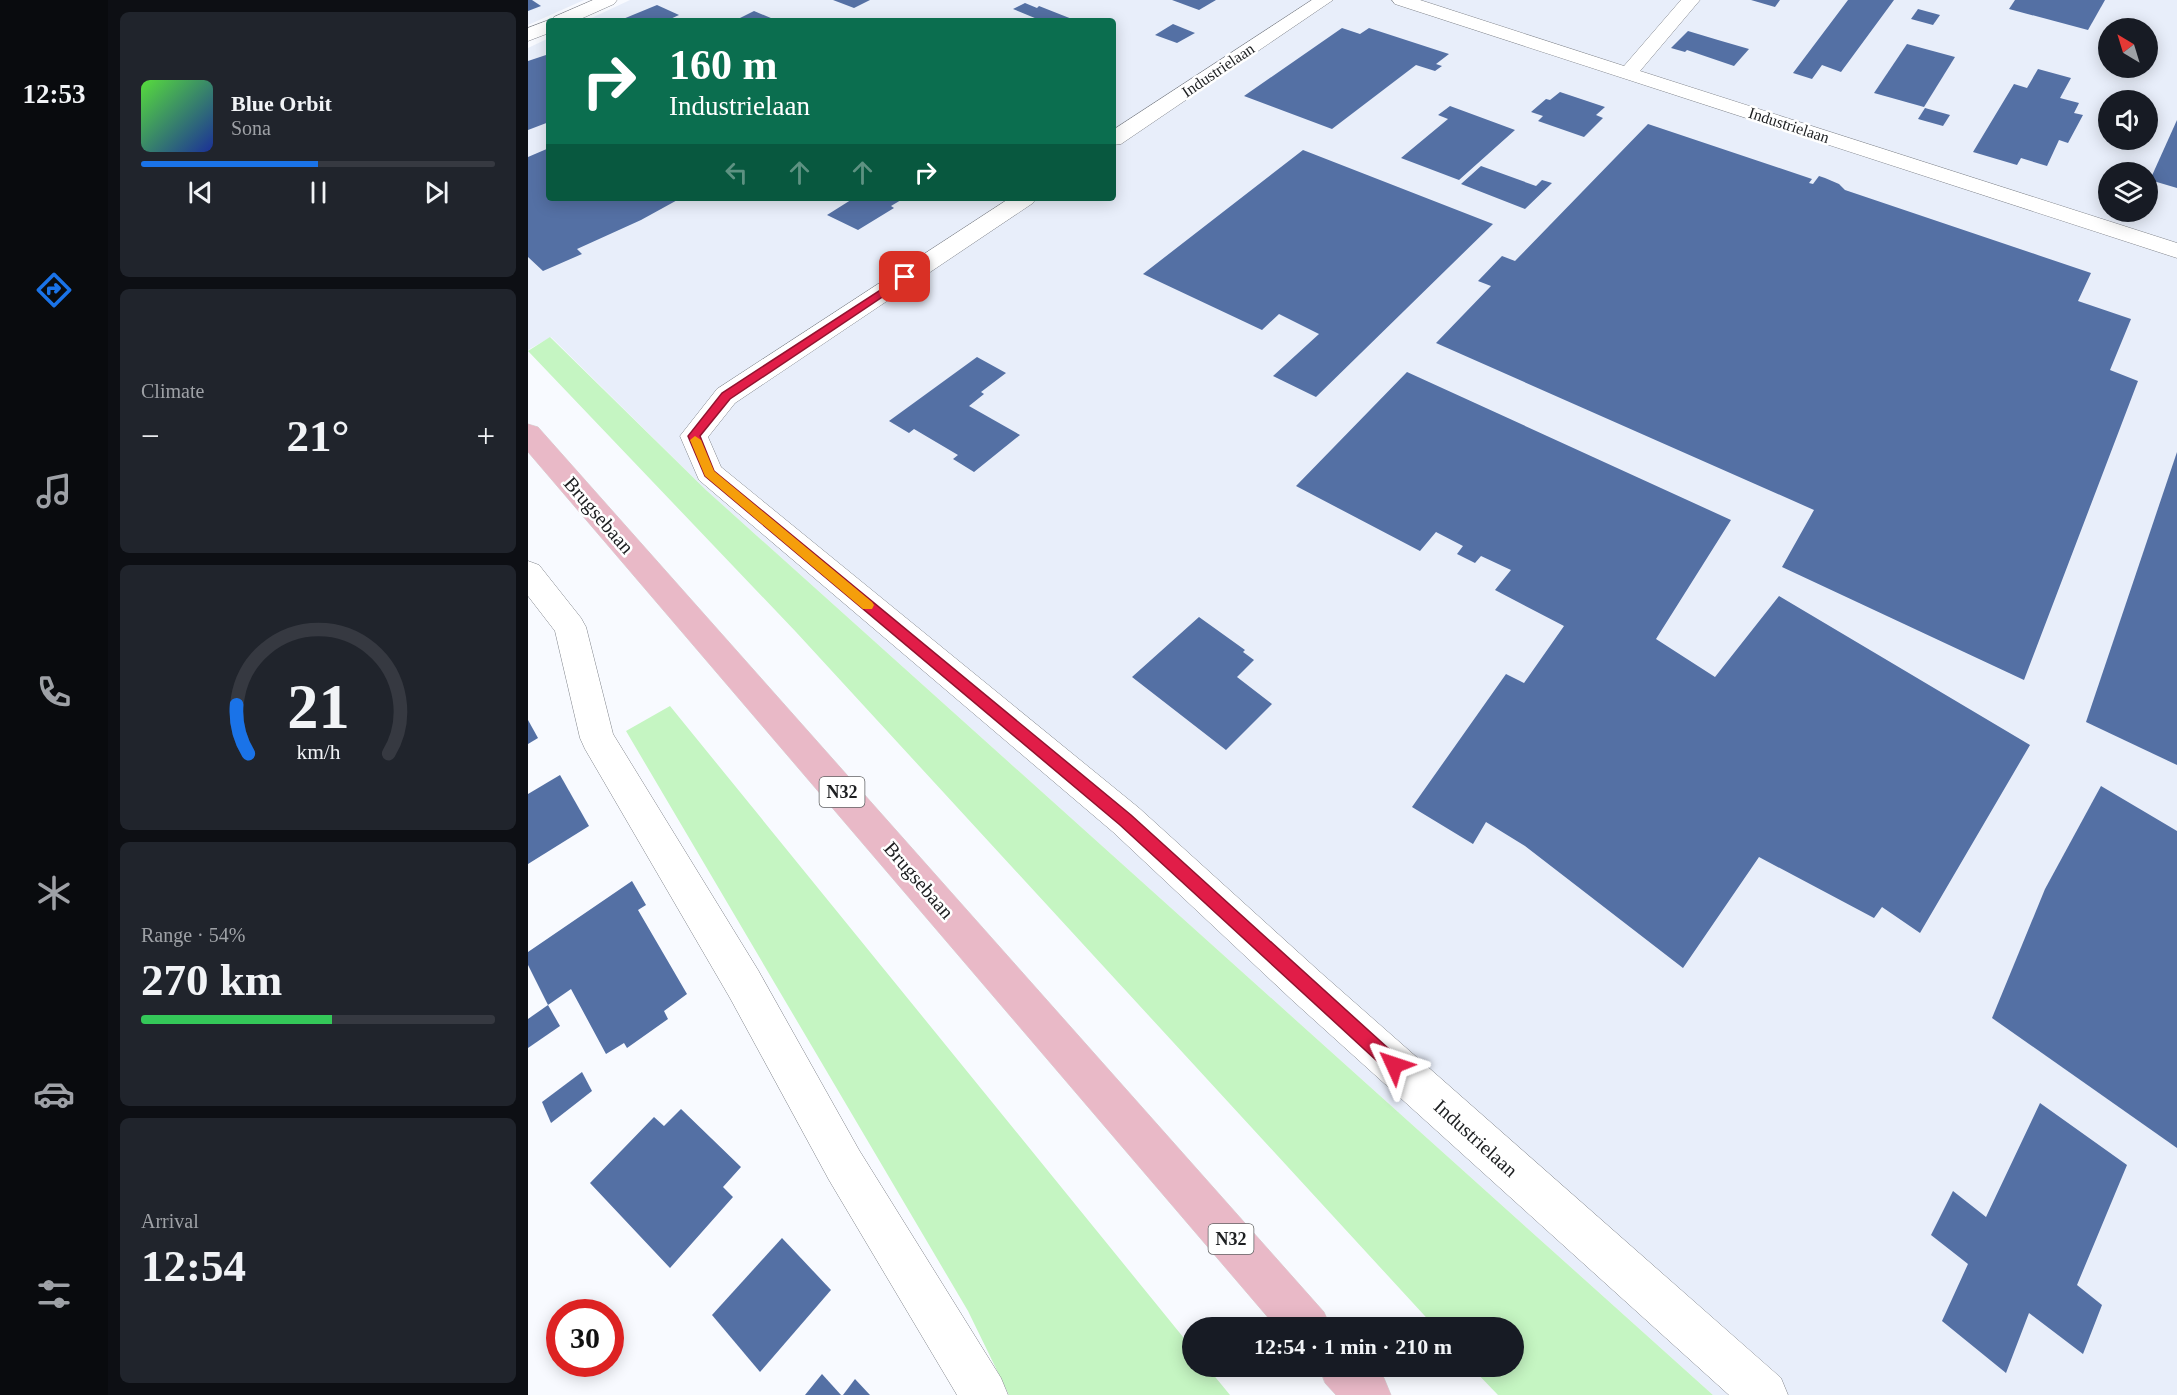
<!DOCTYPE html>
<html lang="en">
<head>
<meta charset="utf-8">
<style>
	:root { --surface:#171b24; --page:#20242c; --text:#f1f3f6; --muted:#9ea1a6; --line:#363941; --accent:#1a73e8 }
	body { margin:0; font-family:Georgia,serif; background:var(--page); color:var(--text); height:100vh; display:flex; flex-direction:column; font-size:22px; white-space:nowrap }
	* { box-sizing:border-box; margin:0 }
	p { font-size:20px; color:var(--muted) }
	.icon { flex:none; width:33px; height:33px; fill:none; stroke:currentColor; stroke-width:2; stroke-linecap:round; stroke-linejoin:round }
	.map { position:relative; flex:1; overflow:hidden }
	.sheet { display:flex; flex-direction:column; gap:12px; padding:12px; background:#0d0f14; width:420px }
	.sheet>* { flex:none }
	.banner { position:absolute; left:18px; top:18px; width:570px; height:183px; border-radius:6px; box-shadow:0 3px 15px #0003; background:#0b6e4f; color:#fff; overflow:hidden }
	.needle { width:39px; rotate:322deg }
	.buttons { position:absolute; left:1570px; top:18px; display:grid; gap:12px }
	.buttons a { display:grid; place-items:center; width:60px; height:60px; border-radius:50%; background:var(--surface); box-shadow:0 3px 15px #0003; font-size:30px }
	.speed { position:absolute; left:18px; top:1299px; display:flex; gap:12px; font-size:30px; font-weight:700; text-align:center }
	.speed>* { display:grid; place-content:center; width:78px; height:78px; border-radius:50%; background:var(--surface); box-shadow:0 3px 15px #0003; line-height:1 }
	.speed .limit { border:9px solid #d22; background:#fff; color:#111 }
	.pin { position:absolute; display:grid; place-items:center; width:51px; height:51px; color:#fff; margin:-26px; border-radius:12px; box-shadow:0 3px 9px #0006 }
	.me { position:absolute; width:66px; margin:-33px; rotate:312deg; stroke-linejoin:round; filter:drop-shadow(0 0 4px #0008) }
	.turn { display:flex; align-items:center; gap:21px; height:126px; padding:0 24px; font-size:27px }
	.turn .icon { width:78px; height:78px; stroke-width:2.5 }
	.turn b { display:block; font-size:42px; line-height:51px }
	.lanes { display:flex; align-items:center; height:57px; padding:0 24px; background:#0003; justify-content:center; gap:30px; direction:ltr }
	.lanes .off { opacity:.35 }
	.big { font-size:45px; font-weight:600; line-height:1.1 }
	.sheet .card { flex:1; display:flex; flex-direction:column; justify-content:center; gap:9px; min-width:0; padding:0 21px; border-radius:9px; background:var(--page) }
	.sheet .dial { align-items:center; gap:0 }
	.dial svg { height:156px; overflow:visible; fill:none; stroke:var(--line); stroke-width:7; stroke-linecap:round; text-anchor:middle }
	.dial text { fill:var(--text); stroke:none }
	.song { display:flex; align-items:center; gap:18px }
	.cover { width:72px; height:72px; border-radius:9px; background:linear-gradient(135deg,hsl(110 70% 55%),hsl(230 70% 35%)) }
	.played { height:6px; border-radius:3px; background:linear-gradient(90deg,var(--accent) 50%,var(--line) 50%) }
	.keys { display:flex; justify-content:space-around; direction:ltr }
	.heat { display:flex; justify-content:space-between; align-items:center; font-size:33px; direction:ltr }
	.charge { height:9px; border-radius:4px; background:linear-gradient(90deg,#34c759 54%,var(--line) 0) }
	.trip { position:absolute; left:654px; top:1317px; width:342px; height:60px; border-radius:30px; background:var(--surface); box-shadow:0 3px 15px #0003; font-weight:600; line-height:60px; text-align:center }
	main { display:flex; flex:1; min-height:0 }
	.menu { display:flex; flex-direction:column; width:108px; justify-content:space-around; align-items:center; background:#090b0e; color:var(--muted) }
	.menu .icon { width:42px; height:42px }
	.menu .on { color:var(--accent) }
	.menu b { font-size:27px; color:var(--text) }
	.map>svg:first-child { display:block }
	.built { fill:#e8eefa; fill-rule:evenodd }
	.green { fill:#c5f5c2 }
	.building { fill:#5470a4 }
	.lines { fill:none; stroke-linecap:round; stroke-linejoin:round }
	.minor-casing { stroke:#80848b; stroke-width:1 }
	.major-casing { stroke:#d6d7d7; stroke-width:1 }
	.minor { fill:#fff; fill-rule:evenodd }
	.major { fill:#e9b9c7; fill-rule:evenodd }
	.route { fill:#e11d48; stroke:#92132f; stroke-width:1.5 }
	.slow { fill:#f59e0b }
	.labels { text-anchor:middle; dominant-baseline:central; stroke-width:5; stroke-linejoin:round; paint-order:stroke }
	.far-street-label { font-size:16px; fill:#1d1f21; stroke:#fff }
	.shield { fill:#fff; stroke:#616264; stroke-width:1.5 }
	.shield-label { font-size:18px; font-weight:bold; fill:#1d1f21 }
	.street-label { font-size:20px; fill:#1d1f21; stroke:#fff }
</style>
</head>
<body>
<main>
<nav class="menu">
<b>12:53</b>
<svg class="icon on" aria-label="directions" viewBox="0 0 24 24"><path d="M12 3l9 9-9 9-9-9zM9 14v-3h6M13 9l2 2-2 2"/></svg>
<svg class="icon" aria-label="music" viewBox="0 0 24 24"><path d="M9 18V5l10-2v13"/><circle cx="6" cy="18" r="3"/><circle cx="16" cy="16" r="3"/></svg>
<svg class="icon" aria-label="phone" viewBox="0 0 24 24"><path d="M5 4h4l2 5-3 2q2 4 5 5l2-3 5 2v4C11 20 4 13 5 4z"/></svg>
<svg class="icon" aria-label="climate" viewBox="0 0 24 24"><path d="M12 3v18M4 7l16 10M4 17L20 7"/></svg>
<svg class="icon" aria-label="car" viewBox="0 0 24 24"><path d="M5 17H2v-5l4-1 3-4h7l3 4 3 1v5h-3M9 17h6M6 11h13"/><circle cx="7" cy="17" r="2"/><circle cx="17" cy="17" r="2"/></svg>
<svg class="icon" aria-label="filters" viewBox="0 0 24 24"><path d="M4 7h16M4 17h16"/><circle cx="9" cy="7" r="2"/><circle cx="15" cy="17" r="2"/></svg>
</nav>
<section class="sheet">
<div class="card">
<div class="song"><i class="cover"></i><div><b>Blue Orbit</b><p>Sona</p></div></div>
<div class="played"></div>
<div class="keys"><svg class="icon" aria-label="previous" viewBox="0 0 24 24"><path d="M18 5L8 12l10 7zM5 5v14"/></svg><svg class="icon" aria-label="pause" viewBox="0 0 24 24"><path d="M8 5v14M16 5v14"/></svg><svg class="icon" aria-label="next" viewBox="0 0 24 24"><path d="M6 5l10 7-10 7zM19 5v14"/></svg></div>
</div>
<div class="card"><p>Climate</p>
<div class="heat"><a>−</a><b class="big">21°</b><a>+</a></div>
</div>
<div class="card dial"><svg viewBox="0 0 100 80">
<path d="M14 69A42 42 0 1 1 86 69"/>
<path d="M14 69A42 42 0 0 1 8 44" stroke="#1a73e8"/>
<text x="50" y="56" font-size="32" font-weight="700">21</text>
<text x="50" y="72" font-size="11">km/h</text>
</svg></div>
<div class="card"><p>Range · 54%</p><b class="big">270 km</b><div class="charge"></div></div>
<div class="card"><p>Arrival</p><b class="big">12:54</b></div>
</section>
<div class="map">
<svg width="1649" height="1395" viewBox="0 0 1649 1395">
	<rect width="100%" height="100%" fill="#f8faff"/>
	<g class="built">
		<path d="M 0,0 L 56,0 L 0,25 Z"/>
		<path d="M 102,0 L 1649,0 L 1649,1395 L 1185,1395 L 178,490 L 23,337 L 0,350 L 0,48 L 21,38 L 21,198 L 585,198 L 585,21 L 57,21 ZM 1581,28 L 1620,28 L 1620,68 L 1581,68 ZM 1581,100 L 1620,100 L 1620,140 L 1581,140 ZM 1581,172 L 1620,172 L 1620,212 L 1581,212 Z"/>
	</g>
	<g class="green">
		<path d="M 22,337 L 178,490 L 1185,1395 L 970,1395 L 943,1367 L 986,1366 L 986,1328 L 907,1327 L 268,632 L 0,351 Z"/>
		<path d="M 142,706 L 664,1348 L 664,1366 L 679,1367 L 702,1395 L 481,1395 L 440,1311 L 98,731 Z"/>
	</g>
	<g class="building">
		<path d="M 0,0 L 4,0 L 13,6 L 0,11 Z"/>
		<path d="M 305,0 L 342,0 L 326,8 Z"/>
		<path d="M 644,0 L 688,0 L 671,10 Z"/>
		<path d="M 1223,0 L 1252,0 L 1247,7 Z"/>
		<path d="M 1320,0 L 1366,0 L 1313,72 L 1294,65 L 1284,79 L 1265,73 Z"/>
		<path d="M 1487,0 L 1577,0 L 1560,30 L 1481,9 Z"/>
		<path d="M 497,3 L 509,8 L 511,6 L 549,21 L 514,21 L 485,9 Z"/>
		<path d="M 129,5 L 151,15 L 138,21 L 95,19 Z"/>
		<path d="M 1390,9 L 1412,15 L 1405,25 L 1383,19 Z"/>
		<path d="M 226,11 L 250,21 L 206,21 Z"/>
		<path d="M 645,24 L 667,33 L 649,43 L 627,35 Z"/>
		<path d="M 814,28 L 832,34 L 841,28 L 921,54 L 908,64 L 914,66 L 907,71 L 888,65 L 804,129 L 716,96 Z"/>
		<path d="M 1160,31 L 1190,40 L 1221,49 L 1206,66 L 1159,50 L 1157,52 L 1143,48 Z"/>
		<path d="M 1379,44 L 1427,57 L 1396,107 L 1346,93 Z"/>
		<path d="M 18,55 L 21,57 L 21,122 L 0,130 L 0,61 Z"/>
		<path d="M 1510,69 L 1543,78 L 1532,98 L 1551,103 L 1546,113 L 1555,115 L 1540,143 L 1531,140 L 1519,166 L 1493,158 L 1489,165 L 1445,152 L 1486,84 L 1499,88 Z"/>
		<path d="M 1032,92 L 1077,107 L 1068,115 L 1075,118 L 1056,137 L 1010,121 L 1015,116 L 1003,112 L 1018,99 L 1022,100 Z"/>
		<path d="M 922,106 L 987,130 L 931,180 L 873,158 L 920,119 L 910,115 Z"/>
		<path d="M 1397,108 L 1422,115 L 1415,126 L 1390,119 Z"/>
		<path d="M 1649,120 L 1649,188 L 1622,180 Z"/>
		<path d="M 1120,124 L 1284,179 L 1281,183 L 1285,184 L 1291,176 L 1297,178 L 1311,184 L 1317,190 L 1563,273 L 1550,301 L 1603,319 L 1582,370 L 1610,381 L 1496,680 L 1254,567 L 1286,510 L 908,343 L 963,286 L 950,281 L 974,256 L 987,261 Z"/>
		<path d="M 21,148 L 21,198 L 153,198 L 113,220 L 49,249 L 54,254 L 15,271 L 0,257 L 0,157 Z"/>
		<path d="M 775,150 L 965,224 L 788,397 L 745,376 L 791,334 L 751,314 L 734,330 L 615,274 Z"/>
		<path d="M 953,166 L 1008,186 L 1014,180 L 1024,183 L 997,209 L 933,184 Z"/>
		<path d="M 326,198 L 382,198 L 377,201 L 373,200 L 363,206 L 366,208 L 330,230 L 299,215 Z"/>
		<path d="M 449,357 L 478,373 L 453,392 L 456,394 L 441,406 L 492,435 L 446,472 L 425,459 L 430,455 L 386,429 L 381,433 L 361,421 Z"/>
		<path d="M 879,372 L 1203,520 L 1128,639 L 1187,677 L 1251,596 L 1502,745 L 1392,933 L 1354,907 L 1346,918 L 1231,857 L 1155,968 L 997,846 L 958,822 L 945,844 L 884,807 L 978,674 L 996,683 L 1036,626 L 967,590 L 983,570 L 953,556 L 947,563 L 929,554 L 935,546 L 908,532 L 892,551 L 768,486 Z"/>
		<path d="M 1649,452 L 1649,765 L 1558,722 Z"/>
		<path d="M 671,617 L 717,650 L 715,652 L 726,660 L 709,677 L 744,704 L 698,750 L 604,677 Z"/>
		<path d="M 0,720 L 10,738 L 0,744 Z"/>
		<path d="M 32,775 L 61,826 L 0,864 L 0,794 Z"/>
		<path d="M 1573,786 L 1649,831 L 1649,1148 L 1464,1018 L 1517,889 Z"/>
		<path d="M 104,881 L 118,905 L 110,910 L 159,994 L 136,1011 L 140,1019 L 99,1048 L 96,1043 L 78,1054 L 43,989 L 20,1005 L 0,965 L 0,952 Z"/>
		<path d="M 20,1005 L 32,1026 L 0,1048 L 0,1019 Z"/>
		<path d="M 54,1072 L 64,1091 L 23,1123 L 14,1102 Z"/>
		<path d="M 1512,1103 L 1599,1165 L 1549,1285 L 1574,1305 L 1555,1354 L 1501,1313 L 1478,1373 L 1414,1321 L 1440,1264 L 1403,1235 L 1425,1191 L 1458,1217 Z"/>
		<path d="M 153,1109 L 213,1167 L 195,1187 L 205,1197 L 142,1268 L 62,1183 L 126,1117 L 136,1126 Z"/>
		<path d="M 254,1238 L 303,1290 L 232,1372 L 184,1315 Z"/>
		<path d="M 294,1374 L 313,1395 L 277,1395 Z"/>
		<path d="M 327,1379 L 342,1395 L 315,1395 Z"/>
	</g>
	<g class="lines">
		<defs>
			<g id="minor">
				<path d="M 65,0 L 89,0 L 86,4 L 48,21 L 24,21 L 26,17 Z"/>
				<path d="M 784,0 L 805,0 L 593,144 L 585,145 L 585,130 Z"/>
				<path d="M 864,0 L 892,0 L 1096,66 L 1153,0 L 1172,0 L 1112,71 L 1649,243 L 1649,258 L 867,4 Z"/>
				<path d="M 21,20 L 24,21 L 21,21 L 21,33 L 0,41 L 0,28 Z"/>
				<path d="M 482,198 L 508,198 L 505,203 L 207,403 L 180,437 L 193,467 L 611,808 L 792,972 L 1253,1378 L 1260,1395 L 1201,1395 L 764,1000 L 585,832 L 171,480 L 152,436 L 189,389 Z"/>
				<path d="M 0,561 L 11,565 L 53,618 L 58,627 L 85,734 L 230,970 L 331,1150 L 473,1378 L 480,1395 L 429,1395 L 301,1180 L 202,998 L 57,749 L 52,738 L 27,631 L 0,596 Z"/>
			</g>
			<g id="major">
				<path d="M 0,424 L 10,427 L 796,1312 L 803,1328 L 749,1328 L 0,452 Z"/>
				<path d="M 791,1366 L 846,1366 L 856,1378 L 863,1395 L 808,1395 L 797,1383 Z"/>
			</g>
		</defs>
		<use href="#minor" class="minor-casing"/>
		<use href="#major" class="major-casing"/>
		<use href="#minor" class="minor"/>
		<use href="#major" class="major"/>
	</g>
	<path class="route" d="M 377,274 L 381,275 L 381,279 L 202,399 L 172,436 L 186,471 L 603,815 L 872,1059 L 875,1065 L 872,1071 L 866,1073 L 860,1071 L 592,825 L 177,476 L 160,436 L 194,393 Z"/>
	<path class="slow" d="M 167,436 L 173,440 L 186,471 L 344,602 L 346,605 L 344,609 L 335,609 L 177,476 L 162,440 Z"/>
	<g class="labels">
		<g class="far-street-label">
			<text transform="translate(690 70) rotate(-34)">Industrielaan</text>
			<text transform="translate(1261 125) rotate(18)">Industrielaan</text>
		</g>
		<g class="shield">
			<rect x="291.5" y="777" width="45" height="30" rx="4.5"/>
			<rect x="680.5" y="1224" width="45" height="30" rx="4.5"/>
		</g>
		<g class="shield-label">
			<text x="314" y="792">N32</text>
			<text x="703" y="1239">N32</text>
		</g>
		<g class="street-label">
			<text transform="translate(71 515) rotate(49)">Brugsebaan</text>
			<text transform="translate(391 880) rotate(49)">Brugsebaan</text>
			<text transform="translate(948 1138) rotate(42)">Industrielaan</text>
		</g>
	</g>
</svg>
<div class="buttons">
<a><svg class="needle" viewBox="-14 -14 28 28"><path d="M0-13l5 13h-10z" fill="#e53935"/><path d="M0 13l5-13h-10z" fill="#9ea1a6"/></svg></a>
<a><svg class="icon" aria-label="sound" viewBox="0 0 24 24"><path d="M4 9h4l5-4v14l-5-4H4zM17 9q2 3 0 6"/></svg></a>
<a><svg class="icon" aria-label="layers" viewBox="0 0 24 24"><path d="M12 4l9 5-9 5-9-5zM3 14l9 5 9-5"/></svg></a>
</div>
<div class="speed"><div class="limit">30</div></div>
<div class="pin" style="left:377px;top:277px;background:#d93025"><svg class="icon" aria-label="arrive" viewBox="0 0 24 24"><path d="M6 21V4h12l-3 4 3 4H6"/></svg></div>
<svg class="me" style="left:866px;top:1065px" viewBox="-20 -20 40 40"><path d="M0-17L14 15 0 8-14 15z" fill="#e11d48" stroke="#fff" stroke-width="4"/></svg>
<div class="trip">12:54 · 1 min · 210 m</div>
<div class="banner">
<div class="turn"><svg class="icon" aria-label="right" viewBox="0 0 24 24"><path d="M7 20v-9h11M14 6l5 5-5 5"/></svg><div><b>160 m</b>Industrielaan</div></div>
<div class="lanes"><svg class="icon off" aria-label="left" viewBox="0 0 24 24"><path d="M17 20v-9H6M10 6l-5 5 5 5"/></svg><svg class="icon off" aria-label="ahead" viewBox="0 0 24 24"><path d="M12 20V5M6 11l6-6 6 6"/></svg><svg class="icon off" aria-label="ahead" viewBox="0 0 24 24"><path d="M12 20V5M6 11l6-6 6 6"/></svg><svg class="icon" aria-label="right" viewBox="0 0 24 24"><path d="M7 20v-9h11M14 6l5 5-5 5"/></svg></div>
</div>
</div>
</main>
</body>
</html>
